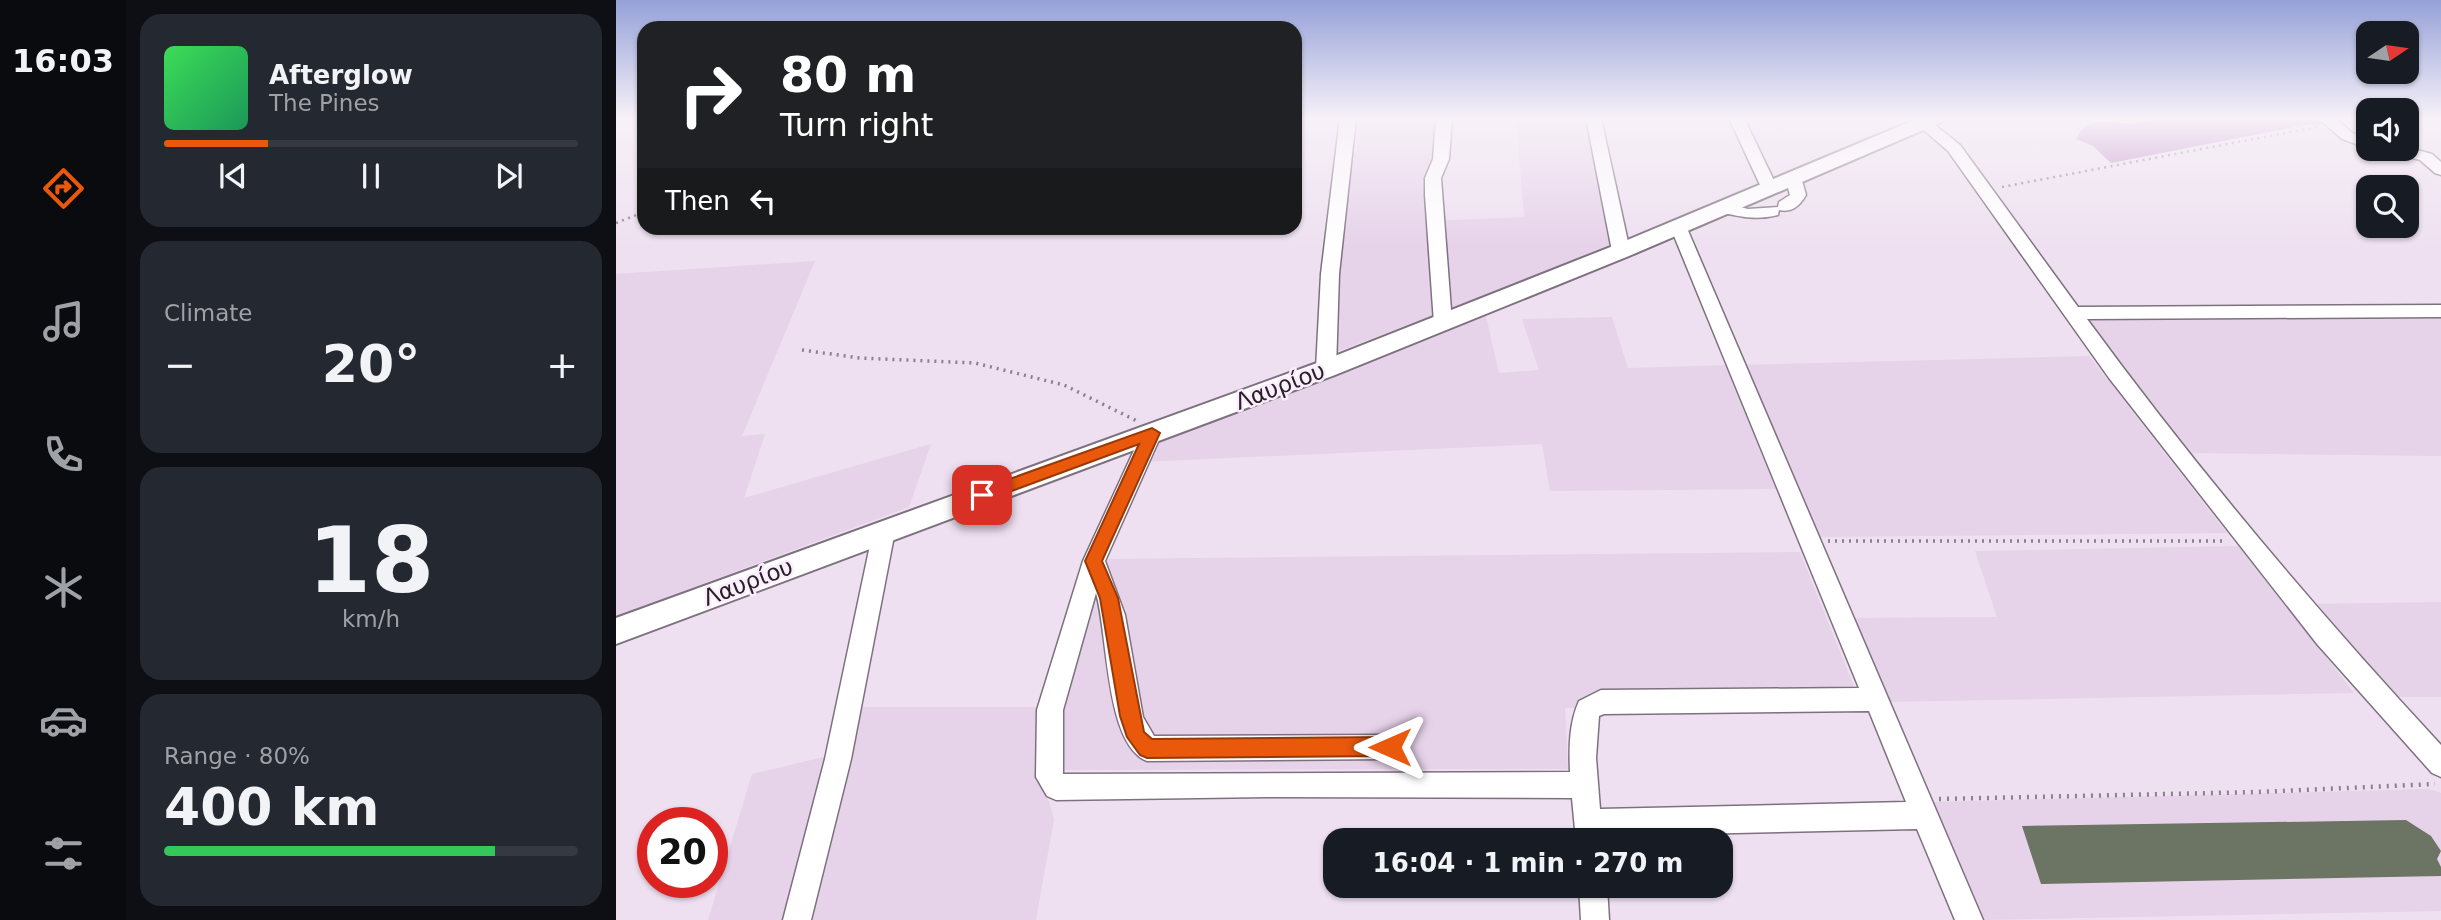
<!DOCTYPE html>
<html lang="en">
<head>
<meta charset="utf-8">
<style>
	:root { --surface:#171b24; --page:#242831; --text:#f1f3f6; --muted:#9ea1a6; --line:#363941; --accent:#ea580c }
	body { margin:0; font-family:"DejaVu Sans",sans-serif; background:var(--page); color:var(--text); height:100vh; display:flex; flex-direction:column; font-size:26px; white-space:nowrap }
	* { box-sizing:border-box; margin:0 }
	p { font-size:23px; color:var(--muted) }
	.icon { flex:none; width:38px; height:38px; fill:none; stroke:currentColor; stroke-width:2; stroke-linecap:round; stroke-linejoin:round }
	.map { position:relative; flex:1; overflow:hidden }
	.side { display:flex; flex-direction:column; gap:14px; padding:14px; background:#0d0f14; width:490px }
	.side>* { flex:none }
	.hud { position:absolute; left:21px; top:21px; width:665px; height:214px; border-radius:21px; box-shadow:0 2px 5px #0004; background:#202124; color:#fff; overflow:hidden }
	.needle { width:46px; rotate:77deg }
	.controls { position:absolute; left:1740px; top:21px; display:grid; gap:14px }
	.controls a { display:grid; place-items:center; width:63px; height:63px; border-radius:14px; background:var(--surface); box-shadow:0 2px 5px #0004; font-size:35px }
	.speed { position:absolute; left:21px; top:807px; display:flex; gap:14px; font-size:35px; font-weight:700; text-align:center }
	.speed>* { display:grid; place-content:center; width:91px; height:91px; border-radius:50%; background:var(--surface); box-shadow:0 2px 5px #0004; line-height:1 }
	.speed .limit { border:10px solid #d22; background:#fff; color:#111 }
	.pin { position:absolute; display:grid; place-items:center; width:60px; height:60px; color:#fff; margin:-30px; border-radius:14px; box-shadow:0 4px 10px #0006 }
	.me { position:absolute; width:77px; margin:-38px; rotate:270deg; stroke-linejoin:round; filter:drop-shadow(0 0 5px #0008) }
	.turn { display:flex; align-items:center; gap:24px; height:147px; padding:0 28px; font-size:32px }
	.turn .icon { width:91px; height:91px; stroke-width:2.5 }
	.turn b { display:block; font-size:49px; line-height:60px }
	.then { display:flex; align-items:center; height:66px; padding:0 28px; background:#0003; gap:14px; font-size:26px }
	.big { font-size:52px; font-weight:600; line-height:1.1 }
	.side .widget { flex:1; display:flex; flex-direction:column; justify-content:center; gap:10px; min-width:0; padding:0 24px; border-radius:21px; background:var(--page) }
	.side .dial { align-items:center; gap:0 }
	.dial b { font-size:91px; line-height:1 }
	.song { display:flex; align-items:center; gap:21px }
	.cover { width:84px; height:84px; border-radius:10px; background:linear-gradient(135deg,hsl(130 70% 55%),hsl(150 70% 35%)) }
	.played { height:7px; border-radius:4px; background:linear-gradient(90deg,var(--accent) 25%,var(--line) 25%) }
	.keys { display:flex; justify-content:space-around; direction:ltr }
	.heat { display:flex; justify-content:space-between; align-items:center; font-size:38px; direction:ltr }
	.charge { height:10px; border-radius:5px; background:linear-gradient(90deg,#34c759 80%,var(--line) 0) }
	.trip { position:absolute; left:707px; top:828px; width:410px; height:70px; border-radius:21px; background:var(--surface); box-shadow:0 2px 5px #0004; font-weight:600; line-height:70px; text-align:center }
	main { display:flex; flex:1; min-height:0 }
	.tab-bar { display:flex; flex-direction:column; width:126px; justify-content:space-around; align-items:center; background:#090b0e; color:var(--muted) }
	.tab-bar .icon { width:49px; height:49px }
	.tab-bar .selected { color:var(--accent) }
	.tab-bar b { font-size:32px; color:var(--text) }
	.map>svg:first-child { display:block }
	.built { fill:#e6d2e9 }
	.forest { fill:#be8ac5 }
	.building { fill:#6c7464 }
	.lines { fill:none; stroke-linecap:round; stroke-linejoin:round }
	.minor-casing { stroke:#7e717f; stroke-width:3 }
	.major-casing { stroke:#7e717f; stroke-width:4 }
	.path-far2 { stroke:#8b818c; stroke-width:2.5; stroke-dasharray:2 4.5; stroke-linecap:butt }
	.path-far1 { stroke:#8b818c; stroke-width:3.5; stroke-dasharray:2 5; stroke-linecap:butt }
	.path { stroke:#8b818c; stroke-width:4.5; stroke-dasharray:2 6; stroke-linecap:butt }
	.minor { fill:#fff; fill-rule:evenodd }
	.major { fill:#fff; fill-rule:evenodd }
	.route { fill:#ea580c; stroke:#983908; stroke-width:2 }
	.labels { text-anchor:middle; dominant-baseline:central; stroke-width:5; stroke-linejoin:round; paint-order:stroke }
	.street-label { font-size:23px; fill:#272127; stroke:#fcedfe }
</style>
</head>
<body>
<main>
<nav class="tab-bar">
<b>16:03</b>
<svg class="icon selected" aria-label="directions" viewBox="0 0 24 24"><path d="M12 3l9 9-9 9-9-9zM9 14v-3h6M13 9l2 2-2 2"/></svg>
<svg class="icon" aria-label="music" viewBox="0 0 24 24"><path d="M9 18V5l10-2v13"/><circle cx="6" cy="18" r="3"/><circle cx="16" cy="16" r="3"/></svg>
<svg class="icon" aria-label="phone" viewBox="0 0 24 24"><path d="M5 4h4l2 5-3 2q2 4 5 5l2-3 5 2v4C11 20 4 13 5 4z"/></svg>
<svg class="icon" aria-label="climate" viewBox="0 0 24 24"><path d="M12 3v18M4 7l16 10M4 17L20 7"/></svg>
<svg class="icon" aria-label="car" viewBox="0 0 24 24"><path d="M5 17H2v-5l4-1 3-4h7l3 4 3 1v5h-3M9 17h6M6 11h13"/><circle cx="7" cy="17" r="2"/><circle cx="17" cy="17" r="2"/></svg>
<svg class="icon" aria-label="filters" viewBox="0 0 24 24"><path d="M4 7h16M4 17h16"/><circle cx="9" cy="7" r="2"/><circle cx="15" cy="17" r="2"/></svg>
</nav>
<section class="side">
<div class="widget">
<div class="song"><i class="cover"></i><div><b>Afterglow</b><p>The Pines</p></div></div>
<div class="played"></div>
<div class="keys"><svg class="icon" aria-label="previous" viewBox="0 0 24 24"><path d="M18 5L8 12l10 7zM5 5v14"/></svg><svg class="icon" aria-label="pause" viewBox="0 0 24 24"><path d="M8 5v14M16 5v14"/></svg><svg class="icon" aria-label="next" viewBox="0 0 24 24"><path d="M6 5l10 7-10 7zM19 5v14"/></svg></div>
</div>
<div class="widget"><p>Climate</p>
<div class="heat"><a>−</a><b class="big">20°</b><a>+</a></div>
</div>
<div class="widget dial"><b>18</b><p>km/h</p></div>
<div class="widget"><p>Range · 80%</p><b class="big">400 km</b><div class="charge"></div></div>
</section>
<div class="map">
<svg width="1825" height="920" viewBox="0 0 1825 920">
	<rect width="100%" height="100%" fill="#eee0f0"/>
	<g class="built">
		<path d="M 742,118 L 823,118 L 822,159 L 815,221 L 908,217 L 900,118 L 975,118 L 999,245 L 718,353 L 733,152 L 741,151 Z"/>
		<path d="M 199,261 L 126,436 L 149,434 L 128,498 L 315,444 L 293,507 L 0,616 L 0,274 Z"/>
		<path d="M 869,312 L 883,373 L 923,370 L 906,319 L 996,317 L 1012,368 L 1110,365 L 1161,489 L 934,491 L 926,444 L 525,462 L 532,446 Z"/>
		<path d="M 1466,314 L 1825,316 L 1825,456 L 1576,453 Z"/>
		<path d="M 1473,356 L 1611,533 L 1205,537 L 1191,527 L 1124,365 Z"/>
		<path d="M 1623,546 L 1738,693 L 1268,702 L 1233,618 L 1381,617 L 1359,551 Z"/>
		<path d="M 1184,552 L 1243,699 L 949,708 L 952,769 L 449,770 L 444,710 L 489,559 Z"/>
		<path d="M 1825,602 L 1825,697 L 1766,697 L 1691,604 Z"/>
		<path d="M 245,707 L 429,707 L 430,792 L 438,819 L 420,920 L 92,920 L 136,774 L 233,751 Z"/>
		<path d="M 1813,789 L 1825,793 L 1825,911 L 1364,920 L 1315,802 Z"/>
	</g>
	<path class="forest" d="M 1536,118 L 1706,118 L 1713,124 L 1688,125 L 1495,163 L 1477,146 L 1460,139 C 1476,104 1510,135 1536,118 Z"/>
	<path class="building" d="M 1790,820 L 1815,836 L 1825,851 L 1821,859 L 1825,867 L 1825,876 L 1425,884 L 1406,826 Z"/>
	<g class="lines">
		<defs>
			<g id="minor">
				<path d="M 724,118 L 740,118 L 723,274 L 720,369 L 717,374 L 703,374 L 700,369 L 705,274 Z"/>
				<path d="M 820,118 L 836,118 L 833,159 L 825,178 L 836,323 L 834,328 L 820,328 L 818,323 L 809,195 L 809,178 L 817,159 Z"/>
				<path d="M 970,118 L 985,118 L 1014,251 L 1011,255 L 1005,257 L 996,251 Z"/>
				<path d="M 1113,118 L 1128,118 L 1161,187 L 1159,190 L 1147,190 L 1145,187 Z"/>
				<path d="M 1294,118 L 1310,118 L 1344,145 L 1462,307 L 1825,305 L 1825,317 L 1471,319 C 1580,468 1700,610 1825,745 L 1825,777 L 1816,773 L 1701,644 L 1493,378 L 1332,151 Z"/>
				<path d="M 1702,118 L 1719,118 L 1736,133 L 1752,138 L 1752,148 L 1726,139 Z"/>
				<path d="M 1790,147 L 1816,154 L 1825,162 L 1825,175 L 1819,173 L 1804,160 L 1774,152 L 1772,149 Z"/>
				<path d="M 1177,172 L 1185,177 L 1190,195 C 1184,205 1177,213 1163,210 L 1162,215 C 1139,221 1122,216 1099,211 L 1097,207 L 1105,202 L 1132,209 L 1162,207 L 1163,202 L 1174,195 L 1169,177 Z"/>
				<path d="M 1062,221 L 1070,226 L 1367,920 L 1339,920 L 1301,829 L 987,836 L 988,840 L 960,840 L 956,798 L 652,797 L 440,800 L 431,796 L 420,777 L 421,710 L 467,561 L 526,433 L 529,427 L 536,425 L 543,427 L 546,433 L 489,561 L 509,615 L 527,717 L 538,736 L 774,735 L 783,738 L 787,747 L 783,756 L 774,759 L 531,761 C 489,745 492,633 480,593 L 447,710 L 447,774 L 954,772 C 953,748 953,723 963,701 L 985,690 L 1243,688 L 1054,226 ZM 1253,711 L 1290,802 L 984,809 L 980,758 L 983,716 L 988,714 Z"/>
				<path d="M 268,522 L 276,525 L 279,531 L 235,759 L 195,920 L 167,920 L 209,759 L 257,531 L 260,525 Z"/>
				<path d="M 963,886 L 991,886 L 993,920 L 965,920 Z"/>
			</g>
			<path id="major" d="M 1303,118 L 1328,118 L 1326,122 L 1013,256 L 719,375 L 0,644 L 0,618 L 701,363 L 997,246 Z"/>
		</defs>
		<use href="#minor" class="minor-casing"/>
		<use href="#major" class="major-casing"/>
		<g class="path-far2">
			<path d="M 1386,187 L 1701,127"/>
			<path d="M 0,223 L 28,212"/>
		</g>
		<g class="path-far1">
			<path d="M 186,350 L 244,358 L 359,363 L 448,385 L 521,421"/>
			<path d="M 1212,541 L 1610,541"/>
		</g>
		<path class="path" d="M 1323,799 L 1642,792 L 1819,784"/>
		<use href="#minor" class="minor"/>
		<use href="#major" class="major"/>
	</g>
	<linearGradient id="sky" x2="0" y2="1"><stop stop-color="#95a1d8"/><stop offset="0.48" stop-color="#f7f1f8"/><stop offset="1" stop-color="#f7f1f8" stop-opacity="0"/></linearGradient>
	<rect width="1825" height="247" fill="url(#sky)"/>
	<path class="route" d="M 536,428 L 544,433 L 486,561 L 502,598 L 528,732 L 536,739 L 774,737 L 781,740 L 784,747 L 781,753 L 774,756 L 531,758 L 524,755 L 511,737 L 504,716 L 484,598 L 469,561 L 523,444 L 366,502 L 360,500 L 357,495 L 360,491 Z"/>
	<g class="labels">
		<g class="street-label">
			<text transform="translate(664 386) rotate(-21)">Λαυρίου</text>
			<text transform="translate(132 582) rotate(-21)">Λαυρίου</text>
		</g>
	</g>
</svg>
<div class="controls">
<a><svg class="needle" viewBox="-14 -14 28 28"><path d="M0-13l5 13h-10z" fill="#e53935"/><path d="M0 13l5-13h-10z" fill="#9ea1a6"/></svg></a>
<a><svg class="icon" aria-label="sound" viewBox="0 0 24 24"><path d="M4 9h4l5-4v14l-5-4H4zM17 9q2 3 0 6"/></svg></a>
<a><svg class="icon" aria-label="search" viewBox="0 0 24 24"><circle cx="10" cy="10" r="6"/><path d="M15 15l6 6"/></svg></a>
</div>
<div class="speed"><div class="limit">20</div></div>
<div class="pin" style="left:366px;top:495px;background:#d93025"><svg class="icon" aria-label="arrive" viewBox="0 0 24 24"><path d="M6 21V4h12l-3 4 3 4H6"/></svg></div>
<svg class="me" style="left:774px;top:747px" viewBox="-20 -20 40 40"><path d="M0-17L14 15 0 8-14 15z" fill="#ea580c" stroke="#fff" stroke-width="4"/></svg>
<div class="trip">16:04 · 1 min · 270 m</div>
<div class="hud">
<div class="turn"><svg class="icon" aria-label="right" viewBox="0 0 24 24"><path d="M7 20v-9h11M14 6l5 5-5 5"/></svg><div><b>80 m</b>Turn right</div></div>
<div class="then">Then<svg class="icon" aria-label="left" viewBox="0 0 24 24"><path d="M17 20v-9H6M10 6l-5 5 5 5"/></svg></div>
</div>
</div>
</main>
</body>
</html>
